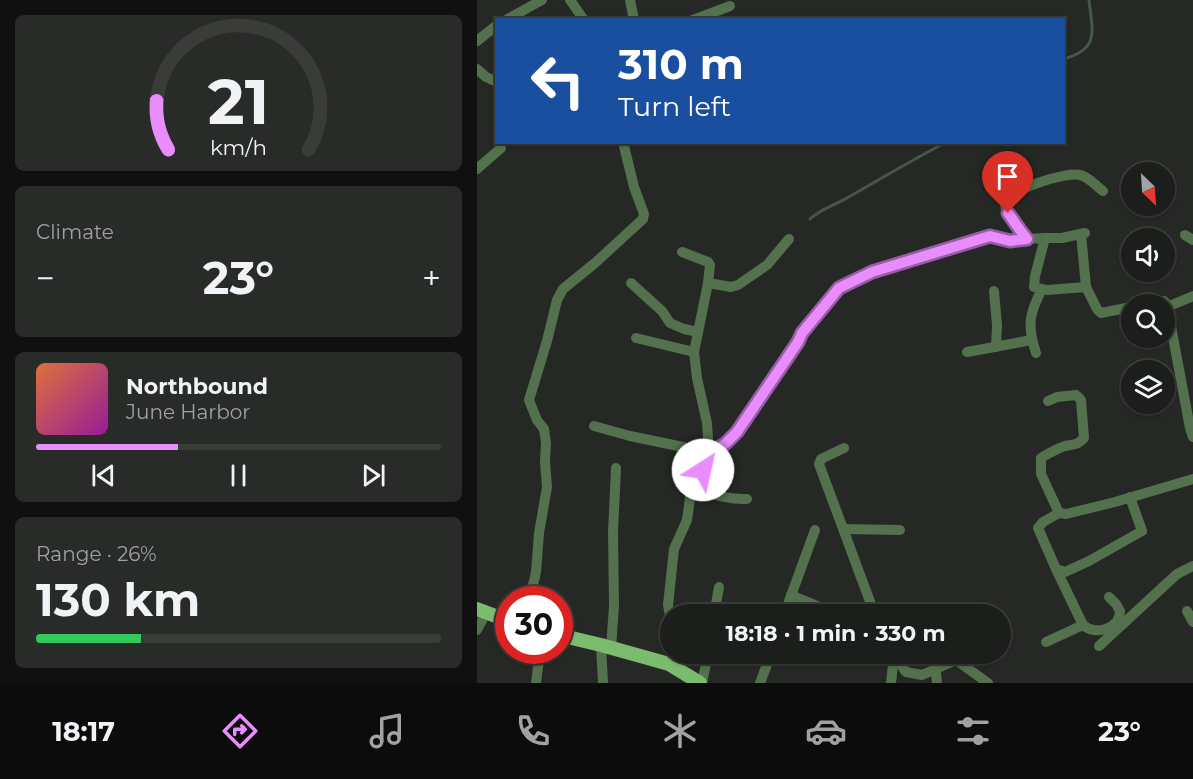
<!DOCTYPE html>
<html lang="en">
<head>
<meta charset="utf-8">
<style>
	:root { --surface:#1c1e1b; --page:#292b28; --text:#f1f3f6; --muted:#a0a2a3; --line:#3a3c3a; --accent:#e98dfe }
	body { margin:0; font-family:Montserrat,sans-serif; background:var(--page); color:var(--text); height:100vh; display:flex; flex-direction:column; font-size:22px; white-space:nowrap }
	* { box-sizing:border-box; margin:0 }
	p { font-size:20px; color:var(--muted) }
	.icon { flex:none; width:33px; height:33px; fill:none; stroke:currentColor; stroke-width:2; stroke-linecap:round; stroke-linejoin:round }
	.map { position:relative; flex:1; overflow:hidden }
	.sheet { display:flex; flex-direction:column; gap:15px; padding:15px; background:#0f100f; width:477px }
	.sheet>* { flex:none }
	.banner { position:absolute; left:18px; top:18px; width:570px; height:126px; border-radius:0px; box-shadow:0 2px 4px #0004,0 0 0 2px var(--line); background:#1a4fa0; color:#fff; overflow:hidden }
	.needle { width:39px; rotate:155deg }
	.controls { position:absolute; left:644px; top:162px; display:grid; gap:12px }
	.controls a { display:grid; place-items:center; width:54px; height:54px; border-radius:50%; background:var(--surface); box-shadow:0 2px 4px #0004,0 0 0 2px var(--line); font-size:30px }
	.speed { position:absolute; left:18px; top:586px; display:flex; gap:12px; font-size:30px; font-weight:700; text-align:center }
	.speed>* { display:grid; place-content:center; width:78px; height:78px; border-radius:50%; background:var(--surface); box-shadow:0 2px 4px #0004,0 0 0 2px var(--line); line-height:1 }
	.speed .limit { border:9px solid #d22; background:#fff; color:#111 }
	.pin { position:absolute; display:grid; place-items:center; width:51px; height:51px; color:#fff; margin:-62px -26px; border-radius:50% 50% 50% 0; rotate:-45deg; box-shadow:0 0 6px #0007 }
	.pin .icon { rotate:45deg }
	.me { position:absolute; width:66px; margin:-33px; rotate:35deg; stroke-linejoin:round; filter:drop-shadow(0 0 4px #0008) }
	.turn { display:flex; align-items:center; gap:21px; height:126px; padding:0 24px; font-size:27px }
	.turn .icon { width:78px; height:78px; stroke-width:2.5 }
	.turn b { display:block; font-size:42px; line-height:51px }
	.big { font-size:45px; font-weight:700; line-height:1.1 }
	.sheet .tile { flex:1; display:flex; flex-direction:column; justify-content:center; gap:9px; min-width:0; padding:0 21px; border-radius:9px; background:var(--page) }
	.sheet .dial { align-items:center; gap:0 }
	.dial svg { height:156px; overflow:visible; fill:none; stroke:var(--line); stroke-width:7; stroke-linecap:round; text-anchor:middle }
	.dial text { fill:var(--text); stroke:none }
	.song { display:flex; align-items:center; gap:18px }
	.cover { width:72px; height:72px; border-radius:9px; background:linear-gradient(135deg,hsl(20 70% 55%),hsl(300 70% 35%)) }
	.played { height:6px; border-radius:3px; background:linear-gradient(90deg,var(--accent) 35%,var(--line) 35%) }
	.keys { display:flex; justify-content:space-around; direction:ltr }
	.heat { display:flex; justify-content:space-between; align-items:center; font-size:33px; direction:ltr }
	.charge { height:9px; border-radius:4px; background:linear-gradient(90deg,#34c759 26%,var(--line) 0) }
	.trip { position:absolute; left:183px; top:604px; width:351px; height:60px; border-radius:30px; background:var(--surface); box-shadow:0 2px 4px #0004,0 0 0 2px var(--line); font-weight:700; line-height:60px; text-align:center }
	.dock { display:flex; height:96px; justify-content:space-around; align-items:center; background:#0b0c0b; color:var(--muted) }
	.dock .icon { width:42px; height:42px }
	.dock .active { color:var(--accent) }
	.dock b { font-size:27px; color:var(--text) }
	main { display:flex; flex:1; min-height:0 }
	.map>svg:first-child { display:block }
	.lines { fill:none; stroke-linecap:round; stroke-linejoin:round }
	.stream { stroke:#475747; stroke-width:3 }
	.minor { stroke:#53714c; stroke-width:10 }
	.major { stroke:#7bbb6e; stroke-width:14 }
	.route-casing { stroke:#975ca5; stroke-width:15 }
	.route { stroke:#e98dfe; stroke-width:10 }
</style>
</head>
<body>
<main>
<section class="sheet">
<div class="tile dial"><svg viewBox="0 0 100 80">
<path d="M14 69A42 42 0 1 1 86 69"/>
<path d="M14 69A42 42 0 0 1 8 44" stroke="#e98dfe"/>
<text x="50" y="56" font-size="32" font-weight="700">21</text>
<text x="50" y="72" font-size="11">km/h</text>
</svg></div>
<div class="tile"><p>Climate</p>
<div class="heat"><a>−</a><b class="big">23°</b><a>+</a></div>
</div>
<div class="tile">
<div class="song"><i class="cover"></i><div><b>Northbound</b><p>June Harbor</p></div></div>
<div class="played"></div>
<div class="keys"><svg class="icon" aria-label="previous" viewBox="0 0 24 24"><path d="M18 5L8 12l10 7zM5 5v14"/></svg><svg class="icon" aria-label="pause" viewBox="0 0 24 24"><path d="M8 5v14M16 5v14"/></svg><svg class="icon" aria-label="next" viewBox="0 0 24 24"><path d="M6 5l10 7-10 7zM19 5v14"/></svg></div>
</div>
<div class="tile"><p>Range · 26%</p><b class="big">130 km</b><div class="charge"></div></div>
</section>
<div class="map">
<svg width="716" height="683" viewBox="0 0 716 683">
	<rect width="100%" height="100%" fill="#252824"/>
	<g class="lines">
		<g class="stream">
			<path d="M 586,59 C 624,49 615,30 612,0"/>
			<path d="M 333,219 C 343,209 358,205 370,198 C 404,179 436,159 470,142"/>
		</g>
		<g class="minor">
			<path d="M 93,0 L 107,20"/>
			<path d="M 153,0 L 157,20"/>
			<path d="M 29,20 L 65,0"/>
			<path d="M 216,20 L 253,6"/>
			<path d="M 0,41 L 20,25"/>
			<path d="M 0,69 L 9,77 L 20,82"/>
			<path d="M 0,169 L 24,148"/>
			<path d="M 626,191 C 619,186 612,177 603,175 C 591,171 529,190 528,204 C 528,214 544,231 550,239 L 568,238 L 558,276 L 557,287 L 570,290 L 609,287 L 620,309 L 624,313 L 654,307"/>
			<path d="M 604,234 L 609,287"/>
			<path d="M 708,235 L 716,240"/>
			<path d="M 568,238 L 585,238 L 608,233"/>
			<path d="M 205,252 L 231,262 L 233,265 L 231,283"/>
			<path d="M 154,283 L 185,311 L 193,323 L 207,329 L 221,332"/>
			<path d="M 517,291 L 520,325 L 519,347"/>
			<path d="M 662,304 L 676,301 L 687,301 L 690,305 L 713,428 L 716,437"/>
			<path d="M 690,307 L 716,296"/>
			<path d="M 159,338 L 217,352"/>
			<path d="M 490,352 L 555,340"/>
			<path d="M 559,353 C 550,326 552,314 565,289"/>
			<path d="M 571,401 L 580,397 L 599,395 L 604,400 L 607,438 C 599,446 598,444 588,446 C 579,449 572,453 564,458 L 564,474 L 582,513 L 589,514 L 638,502 L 716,479"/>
			<path d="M 117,426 L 153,436 L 206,447 L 212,454 L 230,455 L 248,444 L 260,432 L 321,342 L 325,333 L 361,288 L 395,272 L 513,236 L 533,241 L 550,239"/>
			<path d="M 367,448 L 344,459 L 342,464 L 398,615"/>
			<path d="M 218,489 C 235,494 252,500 270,499"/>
			<path d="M 582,513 L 566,522 L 561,528 L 579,569 L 588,572 L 612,561 L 665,531 L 653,497"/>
			<path d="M 367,529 L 423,530"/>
			<path d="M 314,595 L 362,615"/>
			<path d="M 47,600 L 56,585 L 59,572 L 62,533 L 70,487 L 68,462 L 69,443 L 67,429 L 60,420 L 52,400 L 70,341 L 80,300 L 86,289 L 118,263 L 166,219 L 167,214 L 157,187 L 146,142"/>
			<path d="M 710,611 L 716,622"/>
			<path d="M 237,615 L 242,587"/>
			<path d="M 307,615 L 338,530"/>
			<path d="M 194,622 L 191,605 L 197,549 L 210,520 L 213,498 L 221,486 L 222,478 L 226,470 L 230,455 L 231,439 L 230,423 L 220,378 L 217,352 L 231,283 L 254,287 L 261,285 L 290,265 L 312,239"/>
			<path d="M 606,625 C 618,636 643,629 643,611 L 639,604 L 632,597"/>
			<path d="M 0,630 L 9,613"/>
			<path d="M 569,642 L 606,625 L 579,569"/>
			<path d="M 124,645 L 126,683"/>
			<path d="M 622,646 L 700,574 L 716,566"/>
			<path d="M 134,648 L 137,606 L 136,532 L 139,468"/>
			<path d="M 414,654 L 416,665 L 414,683"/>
			<path d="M 416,654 L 429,672 L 445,675 L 479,660 L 484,654"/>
			<path d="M 457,654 L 460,683"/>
			<path d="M 479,660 L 511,683"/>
			<path d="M 59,683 L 63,651"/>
			<path d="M 225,683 L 231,654"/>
			<path d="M 283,683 L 294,654"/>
		</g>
		<g class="major">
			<path d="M 0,609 L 32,621"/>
			<path d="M 82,635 L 124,645 L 192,664 L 223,683"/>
		</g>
	</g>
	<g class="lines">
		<defs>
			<path id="route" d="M 226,470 L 230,455 L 248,444 L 260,432 L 321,342 L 325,333 L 362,288 L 395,272 L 513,236 L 533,241 L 550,239 L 543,230 L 531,213"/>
		</defs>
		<use href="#route" class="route-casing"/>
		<use href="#route" class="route"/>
	</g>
</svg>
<div class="controls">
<a><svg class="needle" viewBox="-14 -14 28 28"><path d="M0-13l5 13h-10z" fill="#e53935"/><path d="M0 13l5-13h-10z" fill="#a0a2a3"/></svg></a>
<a><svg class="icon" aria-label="sound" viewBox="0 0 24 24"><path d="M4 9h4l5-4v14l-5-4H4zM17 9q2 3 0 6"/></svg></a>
<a><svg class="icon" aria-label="search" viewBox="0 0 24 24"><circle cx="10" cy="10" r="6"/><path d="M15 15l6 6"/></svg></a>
<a><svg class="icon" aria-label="layers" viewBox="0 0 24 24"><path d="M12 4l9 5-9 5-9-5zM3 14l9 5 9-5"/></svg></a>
</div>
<div class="speed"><div class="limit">30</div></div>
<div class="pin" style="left:531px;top:213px;background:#d93025"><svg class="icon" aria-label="arrive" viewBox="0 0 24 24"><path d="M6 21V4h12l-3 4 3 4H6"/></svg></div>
<svg class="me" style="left:226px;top:470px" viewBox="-20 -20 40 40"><circle r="19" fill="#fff"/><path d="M0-13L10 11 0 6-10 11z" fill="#e98dfe"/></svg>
<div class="trip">18:18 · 1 min · 330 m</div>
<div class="banner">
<div class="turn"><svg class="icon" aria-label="left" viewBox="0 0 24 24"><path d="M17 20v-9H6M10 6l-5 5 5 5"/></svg><div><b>310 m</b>Turn left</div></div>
</div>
</div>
</main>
<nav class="dock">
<b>18:17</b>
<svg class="icon active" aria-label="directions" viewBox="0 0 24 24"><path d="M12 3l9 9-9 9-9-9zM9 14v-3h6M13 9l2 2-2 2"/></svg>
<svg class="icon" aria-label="music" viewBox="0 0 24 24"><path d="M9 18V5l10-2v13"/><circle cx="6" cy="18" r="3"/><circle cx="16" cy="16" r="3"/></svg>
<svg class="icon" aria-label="phone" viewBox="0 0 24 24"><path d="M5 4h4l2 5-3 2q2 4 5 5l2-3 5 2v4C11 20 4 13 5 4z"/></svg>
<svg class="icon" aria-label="climate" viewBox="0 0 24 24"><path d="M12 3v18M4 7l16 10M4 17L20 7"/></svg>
<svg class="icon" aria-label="car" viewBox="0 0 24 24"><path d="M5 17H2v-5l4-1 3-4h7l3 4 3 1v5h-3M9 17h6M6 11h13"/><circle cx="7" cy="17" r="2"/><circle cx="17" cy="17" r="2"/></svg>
<svg class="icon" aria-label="filters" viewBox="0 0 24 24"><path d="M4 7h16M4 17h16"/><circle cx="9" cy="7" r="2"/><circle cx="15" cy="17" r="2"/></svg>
<b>23°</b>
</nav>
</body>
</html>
